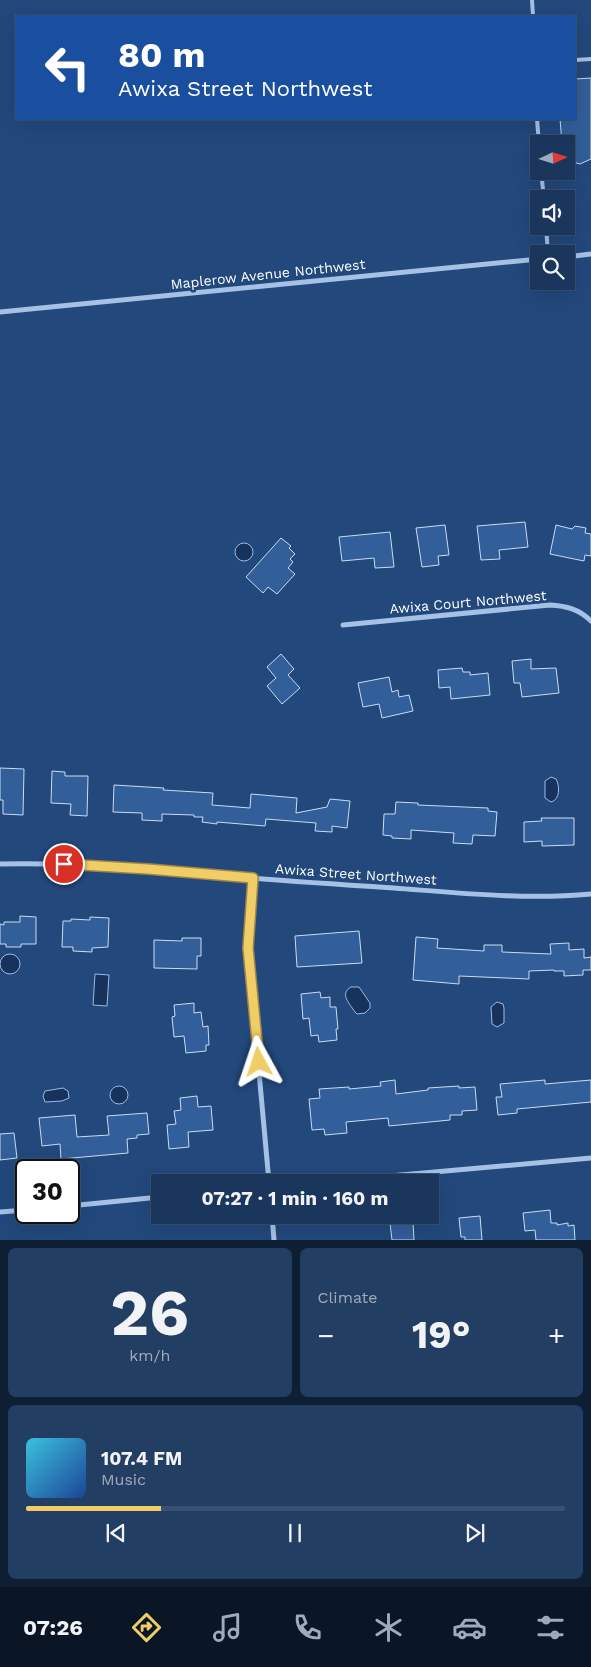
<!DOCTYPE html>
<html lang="en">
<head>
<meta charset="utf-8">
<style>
	:root { --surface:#1a365d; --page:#233e63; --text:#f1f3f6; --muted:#9fabbc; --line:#385072; --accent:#f1cd68 }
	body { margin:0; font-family:"Work Sans",sans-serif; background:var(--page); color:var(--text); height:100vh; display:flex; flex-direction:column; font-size:19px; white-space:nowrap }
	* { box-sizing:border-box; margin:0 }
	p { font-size:16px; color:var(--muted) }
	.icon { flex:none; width:28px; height:28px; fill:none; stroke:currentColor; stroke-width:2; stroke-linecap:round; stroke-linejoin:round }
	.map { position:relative; height:1240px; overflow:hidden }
	.drawer { display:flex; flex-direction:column; gap:8px; padding:8px; background:#0e1e33; flex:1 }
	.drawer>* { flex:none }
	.hud { position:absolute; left:15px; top:15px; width:561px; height:105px; border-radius:0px; box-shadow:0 5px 20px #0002,0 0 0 1px var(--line); background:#1a4fa0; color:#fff; overflow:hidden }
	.needle { width:32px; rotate:86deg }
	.buttons { position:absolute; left:530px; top:135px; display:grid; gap:10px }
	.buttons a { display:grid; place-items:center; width:45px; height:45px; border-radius:0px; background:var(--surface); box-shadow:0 5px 20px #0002,0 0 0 1px var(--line); font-size:25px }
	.speed { position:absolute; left:15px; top:1159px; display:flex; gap:10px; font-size:25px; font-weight:700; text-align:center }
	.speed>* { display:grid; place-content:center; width:65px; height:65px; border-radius:50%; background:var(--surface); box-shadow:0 5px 20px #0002,0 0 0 1px var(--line); line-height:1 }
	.speed .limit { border:2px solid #111; border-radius:8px; background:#fff; color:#111 }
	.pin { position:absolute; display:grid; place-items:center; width:42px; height:42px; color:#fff; margin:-21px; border:2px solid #fff; border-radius:50%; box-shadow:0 1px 5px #0007 }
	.me { position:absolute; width:55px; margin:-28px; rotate:355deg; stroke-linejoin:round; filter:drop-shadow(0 0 4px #0008) }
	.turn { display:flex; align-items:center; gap:18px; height:105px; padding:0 20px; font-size:22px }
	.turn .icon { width:65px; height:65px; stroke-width:2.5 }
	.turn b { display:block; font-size:35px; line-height:42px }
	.big { font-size:38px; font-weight:700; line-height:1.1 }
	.drawer .tile { flex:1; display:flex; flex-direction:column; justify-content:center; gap:8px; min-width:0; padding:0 18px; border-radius:8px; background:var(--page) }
	.drawer .dial { align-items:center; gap:0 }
	.dial b { font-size:65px; line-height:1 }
	.song { display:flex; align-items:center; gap:15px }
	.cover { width:60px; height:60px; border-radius:8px; background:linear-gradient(135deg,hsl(190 70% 55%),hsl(220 70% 35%)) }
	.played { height:5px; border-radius:2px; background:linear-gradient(90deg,var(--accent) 25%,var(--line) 25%) }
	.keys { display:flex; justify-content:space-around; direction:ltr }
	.heat { display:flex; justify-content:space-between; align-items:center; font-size:28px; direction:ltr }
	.drawer .tiles { flex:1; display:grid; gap:8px; grid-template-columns:1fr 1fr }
	.tile:last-child { grid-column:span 2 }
	.trip { position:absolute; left:151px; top:1174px; width:288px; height:50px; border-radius:0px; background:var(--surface); box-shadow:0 5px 20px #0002,0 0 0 1px var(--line); font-weight:700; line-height:50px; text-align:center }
	.dock { display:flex; height:80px; justify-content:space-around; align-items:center; background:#0a1625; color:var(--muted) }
	.dock .icon { width:35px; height:35px }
	.dock .on { color:var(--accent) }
	.dock b { font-size:22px; color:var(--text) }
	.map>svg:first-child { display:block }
	.water { fill:#17335c; stroke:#9abce7 }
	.building { fill:#325e99; stroke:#c9dcf5 }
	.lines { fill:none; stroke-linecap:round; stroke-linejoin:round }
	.lane { stroke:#a6c1e6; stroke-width:4 }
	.street { stroke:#a6c1e6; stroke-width:5 }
	.route-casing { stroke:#9d8544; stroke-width:12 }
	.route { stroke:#f1cd68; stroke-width:9 }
	.labels { text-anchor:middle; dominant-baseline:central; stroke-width:5; stroke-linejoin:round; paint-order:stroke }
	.street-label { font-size:14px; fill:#fff; stroke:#22487c }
</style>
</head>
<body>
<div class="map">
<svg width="591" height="1240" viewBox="0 0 591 1240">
	<rect width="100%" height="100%" fill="#22487c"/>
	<g class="water">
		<circle cx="244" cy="552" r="9"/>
		<path d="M 551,777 L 556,779 C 560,786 560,800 551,802 L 545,798 L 545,781 Z"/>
		<circle cx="10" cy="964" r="10"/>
		<path d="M 95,974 L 109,975 L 107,1006 L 93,1005 Z"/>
		<path d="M 351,987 L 359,987 L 370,1003 L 370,1008 L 365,1013 L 357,1014 L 355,1012 C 350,1004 339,994 351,987 Z"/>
		<path d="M 497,1002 L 503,1004 L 504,1008 L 504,1023 L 497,1027 L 492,1024 L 491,1007 Z"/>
		<circle cx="119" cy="1095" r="9"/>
		<path d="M 63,1088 L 68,1091 L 69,1098 L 62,1101 L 45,1102 L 43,1096 L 45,1091 Z"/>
	</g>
	<g class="building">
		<path d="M 591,78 L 591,159 L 580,164 L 566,160 L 566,144 L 562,144 L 560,119 L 575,119 L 575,79 Z"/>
		<path d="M 525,522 L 528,547 L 499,550 L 500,559 L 481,560 L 477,526 Z"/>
		<path d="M 445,525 L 449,555 L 438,556 L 439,565 L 422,567 L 416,528 Z"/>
		<path d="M 556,525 L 572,529 L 575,526 L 586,528 L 585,533 L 591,534 L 591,556 L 585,555 L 584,561 L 550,554 Z"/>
		<path d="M 390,532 L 394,567 L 375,568 L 374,558 L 342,561 L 339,537 Z"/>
		<path d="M 281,538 L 291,546 L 289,548 L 295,554 L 290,559 L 293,562 L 288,568 L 295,574 L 277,594 L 268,587 L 263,593 L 246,577 Z"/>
		<path d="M 281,654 L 294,669 L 288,675 L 300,688 L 282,704 L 267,686 L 276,678 L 267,667 Z"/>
		<path d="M 531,659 L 531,669 L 556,668 L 559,693 L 522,697 L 520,683 L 514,683 L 512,661 Z"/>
		<path d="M 462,668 L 463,672 L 470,672 L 470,675 L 488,673 L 490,695 L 451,699 L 450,687 L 439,688 L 438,670 Z"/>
		<path d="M 389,677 L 392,692 L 398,690 L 399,697 L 409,695 L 413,711 L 382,718 L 379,704 L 363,707 L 358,683 Z"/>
		<path d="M 0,768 L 24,769 L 23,815 L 3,814 L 3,800 L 0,800 Z"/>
		<path d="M 52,771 L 65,772 L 65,776 L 88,776 L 87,816 L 70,815 L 71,804 L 51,803 Z"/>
		<path d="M 114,785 L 164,788 L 163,790 L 213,793 L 212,805 L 250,808 L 251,794 L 297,798 L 296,813 L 327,807 L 330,799 L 350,801 L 347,828 L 332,826 L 332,832 L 315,831 L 316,823 L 266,819 L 265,826 L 217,822 L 217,824 L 202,822 L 203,817 L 194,817 L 194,815 L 162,814 L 162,821 L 142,820 L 142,813 L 113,812 Z"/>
		<path d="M 396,802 L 418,803 L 418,805 L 488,808 L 488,811 L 497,812 L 495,836 L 473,835 L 472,844 L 453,843 L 454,833 L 411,830 L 411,839 L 392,838 L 392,836 L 383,835 L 384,814 L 395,814 Z"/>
		<path d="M 541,818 L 574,818 L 574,845 L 542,846 L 542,841 L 524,842 L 524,822 L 542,821 Z"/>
		<path d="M 20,916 L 36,917 L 36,944 L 21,944 L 21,947 L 6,947 L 6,944 L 0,944 L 0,924 L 4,925 L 4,922 L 20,922 Z"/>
		<path d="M 90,917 L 109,918 L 108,947 L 92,948 L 92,952 L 73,951 L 73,947 L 62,947 L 63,921 L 71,921 L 71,919 L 90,920 Z"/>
		<path d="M 359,931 L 362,963 L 297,967 L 295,936 Z"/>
		<path d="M 416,937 L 438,939 L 437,948 L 484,951 L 484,945 L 502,945 L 502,952 L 551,954 L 550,944 L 569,943 L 569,950 L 584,949 L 584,958 L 591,957 L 591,970 L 583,970 L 583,975 L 564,976 L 564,971 L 554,971 L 554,970 L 529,971 L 529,979 L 459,976 L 459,984 L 413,980 Z"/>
		<path d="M 182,938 L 201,938 L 201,956 L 197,956 L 197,969 L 154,968 L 154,940 L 182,941 Z"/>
		<path d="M 320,992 L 321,998 L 330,997 L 330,1007 L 336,1007 L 338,1029 L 336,1029 L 337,1040 L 319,1042 L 318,1035 L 311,1036 L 309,1018 L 303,1019 L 301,994 Z"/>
		<path d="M 194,1003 L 194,1013 L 201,1012 L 203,1027 L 208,1026 L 209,1045 L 206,1045 L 206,1051 L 186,1053 L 184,1036 L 174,1037 L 172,1017 L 175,1016 L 174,1005 Z"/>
		<path d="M 395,1080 L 396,1094 L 428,1090 L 428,1088 L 459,1086 L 459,1088 L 475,1087 L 477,1110 L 462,1111 L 462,1115 L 450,1115 L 450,1120 L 389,1126 L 388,1118 L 346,1122 L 347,1133 L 325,1135 L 324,1129 L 312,1130 L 309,1099 L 320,1098 L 319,1089 L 349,1087 L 349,1089 L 381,1086 L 380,1082 Z"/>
		<path d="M 545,1080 L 545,1084 L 591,1080 L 591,1102 L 517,1109 L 517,1113 L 498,1115 L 496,1097 L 502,1097 L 500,1084 Z"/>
		<path d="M 197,1096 L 198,1107 L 211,1106 L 213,1130 L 188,1132 L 189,1147 L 169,1149 L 167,1125 L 176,1124 L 174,1111 L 181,1110 L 180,1098 Z"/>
		<path d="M 147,1113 L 149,1134 L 137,1135 L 137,1138 L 127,1139 L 128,1153 L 61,1159 L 60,1144 L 42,1146 L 39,1118 L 75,1115 L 77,1137 L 109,1135 L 107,1116 Z"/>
		<path d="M 14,1133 L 17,1158 L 0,1160 L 0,1134 Z"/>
		<path d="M 550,1210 L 551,1223 L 557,1223 L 557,1225 L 568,1223 L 568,1226 L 574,1225 L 575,1240 L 536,1240 L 535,1230 L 525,1231 L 523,1213 Z"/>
		<path d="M 480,1216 L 482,1240 L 465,1240 L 465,1237 L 461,1237 L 459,1218 Z"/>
		<path d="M 413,1221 L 414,1240 L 392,1240 L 390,1223 Z"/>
	</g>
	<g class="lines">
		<g class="lane">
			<path d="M 532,0 L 533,16"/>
			<path d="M 575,60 L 591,59"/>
			<path d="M 537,119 L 539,144"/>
			<path d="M 541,171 L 544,199"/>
			<path d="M 546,226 L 548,254"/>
		</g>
		<g class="street">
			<path d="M 566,257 L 591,254"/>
			<path d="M 0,312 L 539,259"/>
			<path d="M 343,625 L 550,605 C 566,606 579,609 591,621"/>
			<path d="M 0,864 C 84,862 167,871 250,878 C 298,882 346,885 394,888 C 460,893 525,900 591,894"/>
			<path d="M 253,878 L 249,921 L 249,962 L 269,1182"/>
			<path d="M 322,1182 L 591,1158"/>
			<path d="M 69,1206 L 160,1197"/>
			<path d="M 0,1212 L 26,1210"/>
			<path d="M 272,1215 L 274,1240"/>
		</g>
	</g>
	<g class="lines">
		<defs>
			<path id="route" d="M 64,864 L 148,869 L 253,878 L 248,948 L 259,1062"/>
		</defs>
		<use href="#route" class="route-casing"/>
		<use href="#route" class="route"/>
	</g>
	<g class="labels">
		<g class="street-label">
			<text transform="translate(268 274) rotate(-6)">Maplerow Avenue Northwest</text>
			<text transform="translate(468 602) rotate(-5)">Awixa Court Northwest</text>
			<text transform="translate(356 874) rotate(4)">Awixa Street Northwest</text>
		</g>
	</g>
</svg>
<div class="buttons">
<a><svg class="needle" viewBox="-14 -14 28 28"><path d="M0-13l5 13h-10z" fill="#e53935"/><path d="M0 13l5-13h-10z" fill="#9fabbc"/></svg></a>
<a><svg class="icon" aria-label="sound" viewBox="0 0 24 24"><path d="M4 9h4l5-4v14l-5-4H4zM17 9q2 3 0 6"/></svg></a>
<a><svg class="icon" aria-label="search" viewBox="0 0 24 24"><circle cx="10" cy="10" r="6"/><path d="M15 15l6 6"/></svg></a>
</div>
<div class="speed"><div class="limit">30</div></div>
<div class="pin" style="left:64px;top:864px;background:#d93025"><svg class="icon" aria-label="arrive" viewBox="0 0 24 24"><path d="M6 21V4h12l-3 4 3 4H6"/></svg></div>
<svg class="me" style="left:259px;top:1062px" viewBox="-20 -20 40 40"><path d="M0-17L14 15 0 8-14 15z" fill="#f1cd68" stroke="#fff" stroke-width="4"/></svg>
<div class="trip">07:27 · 1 min · 160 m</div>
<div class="hud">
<div class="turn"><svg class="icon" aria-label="left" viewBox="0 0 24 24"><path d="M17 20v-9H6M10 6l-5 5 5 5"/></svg><div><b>80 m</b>Awixa Street Northwest</div></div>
</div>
</div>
<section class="drawer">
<div class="tiles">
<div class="tile dial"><b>26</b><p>km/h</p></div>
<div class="tile"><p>Climate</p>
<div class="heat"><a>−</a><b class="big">19°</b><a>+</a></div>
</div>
<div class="tile">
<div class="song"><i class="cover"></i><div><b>107.4 FM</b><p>Music</p></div></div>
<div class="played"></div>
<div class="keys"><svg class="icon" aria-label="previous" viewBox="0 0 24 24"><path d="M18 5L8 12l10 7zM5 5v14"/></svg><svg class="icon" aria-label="pause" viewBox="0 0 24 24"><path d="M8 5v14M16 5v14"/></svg><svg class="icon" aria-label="next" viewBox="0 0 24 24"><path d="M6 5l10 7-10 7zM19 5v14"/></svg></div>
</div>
</div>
</section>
<nav class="dock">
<b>07:26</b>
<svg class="icon on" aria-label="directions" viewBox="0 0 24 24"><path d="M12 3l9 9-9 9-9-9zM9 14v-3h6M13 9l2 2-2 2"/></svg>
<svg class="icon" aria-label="music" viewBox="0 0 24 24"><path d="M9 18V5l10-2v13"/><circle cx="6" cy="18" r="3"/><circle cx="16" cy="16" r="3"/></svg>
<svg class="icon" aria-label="phone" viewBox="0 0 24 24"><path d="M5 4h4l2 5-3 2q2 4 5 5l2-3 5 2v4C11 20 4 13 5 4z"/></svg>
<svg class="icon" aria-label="climate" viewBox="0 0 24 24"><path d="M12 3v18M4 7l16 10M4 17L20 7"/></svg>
<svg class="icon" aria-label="car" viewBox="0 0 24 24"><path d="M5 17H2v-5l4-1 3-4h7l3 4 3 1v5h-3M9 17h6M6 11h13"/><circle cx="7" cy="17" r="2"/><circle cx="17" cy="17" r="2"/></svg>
<svg class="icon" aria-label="filters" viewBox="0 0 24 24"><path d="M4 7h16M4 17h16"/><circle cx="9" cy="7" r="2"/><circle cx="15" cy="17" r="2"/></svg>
</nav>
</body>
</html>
